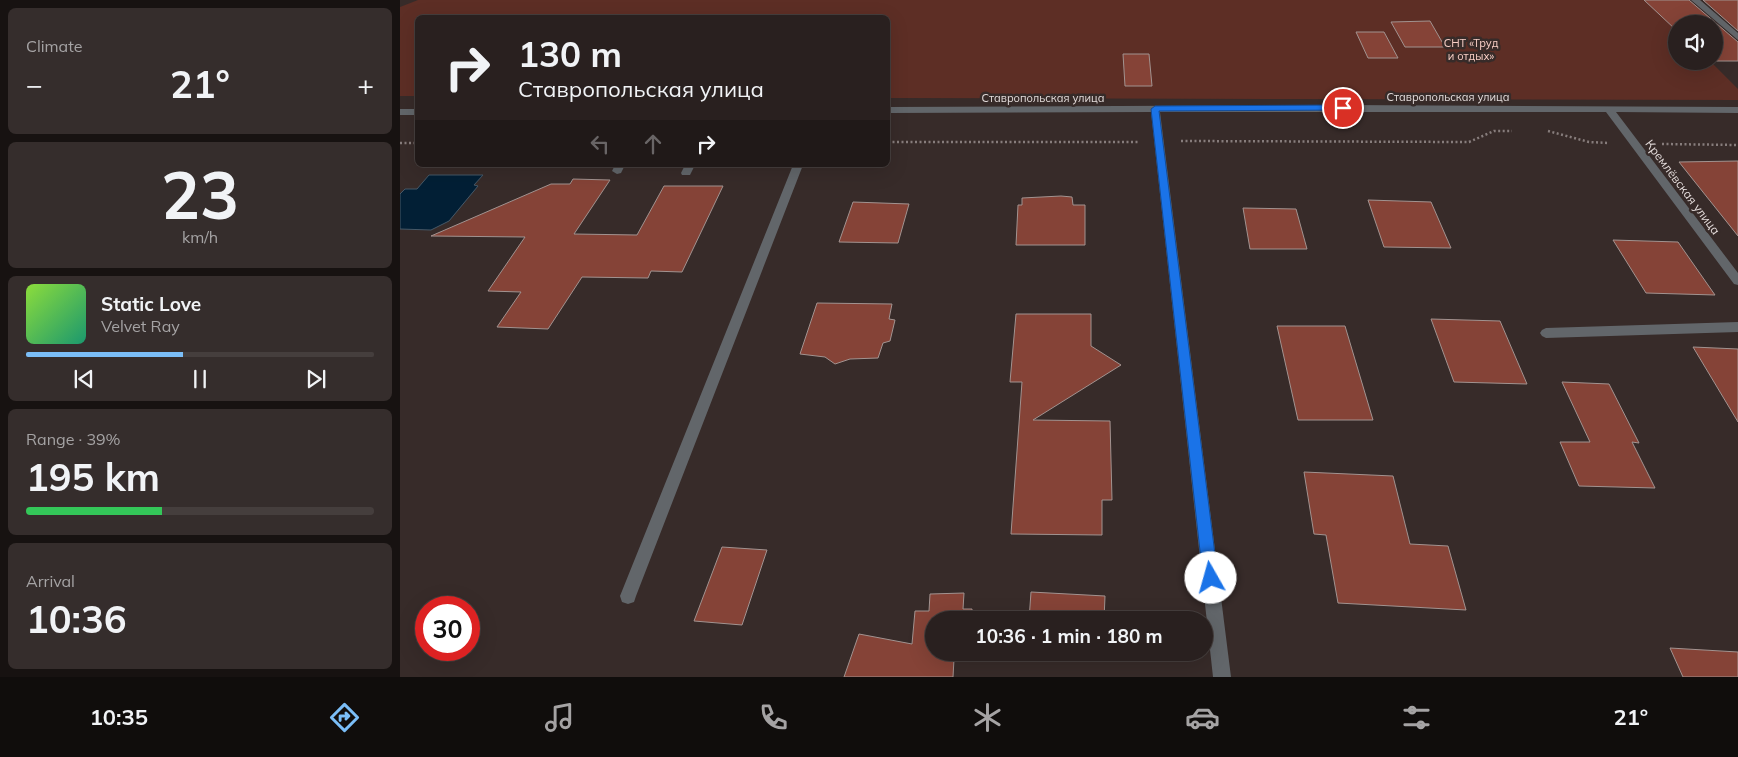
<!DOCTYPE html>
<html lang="en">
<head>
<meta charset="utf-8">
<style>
	:root { --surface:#29201f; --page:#352d2c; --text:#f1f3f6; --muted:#a5a3a4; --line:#453e3d; --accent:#7bbef8 }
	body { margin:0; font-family:Mulish,sans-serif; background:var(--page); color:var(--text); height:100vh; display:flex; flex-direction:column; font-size:19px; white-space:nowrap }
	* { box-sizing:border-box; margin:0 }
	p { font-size:16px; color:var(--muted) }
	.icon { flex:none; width:28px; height:28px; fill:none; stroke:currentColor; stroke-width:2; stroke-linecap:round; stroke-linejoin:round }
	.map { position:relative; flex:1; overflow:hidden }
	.side { display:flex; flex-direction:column; gap:8px; padding:8px; background:#171211; width:400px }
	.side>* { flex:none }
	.guide { position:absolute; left:15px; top:15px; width:475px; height:152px; border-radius:8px; box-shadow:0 5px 20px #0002,0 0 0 1px var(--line); background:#29201f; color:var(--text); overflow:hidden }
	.controls { position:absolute; left:1268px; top:15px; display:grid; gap:10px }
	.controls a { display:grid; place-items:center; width:55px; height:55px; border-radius:50%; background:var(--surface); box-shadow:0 5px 20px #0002,0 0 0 1px var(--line); font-size:25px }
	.speed { position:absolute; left:15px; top:596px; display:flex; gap:10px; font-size:25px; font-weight:700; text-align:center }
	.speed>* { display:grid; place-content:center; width:65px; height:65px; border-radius:50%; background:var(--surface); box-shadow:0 5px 20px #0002,0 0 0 1px var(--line); line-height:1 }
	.speed .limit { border:8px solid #d22; background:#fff; color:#111 }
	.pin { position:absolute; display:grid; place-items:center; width:42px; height:42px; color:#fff; margin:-21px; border:2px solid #fff; border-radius:50%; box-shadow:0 1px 5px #0007 }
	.me { position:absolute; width:55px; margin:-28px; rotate:353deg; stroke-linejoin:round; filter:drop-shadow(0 0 4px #0008) }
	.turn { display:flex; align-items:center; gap:18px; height:105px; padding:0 20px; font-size:22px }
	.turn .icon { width:65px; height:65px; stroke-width:2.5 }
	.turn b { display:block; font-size:35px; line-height:42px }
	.lanes { display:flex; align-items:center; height:48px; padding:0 20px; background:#0003; justify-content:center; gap:25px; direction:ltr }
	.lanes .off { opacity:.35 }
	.big { font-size:38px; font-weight:700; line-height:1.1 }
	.side .card { flex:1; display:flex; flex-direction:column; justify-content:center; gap:8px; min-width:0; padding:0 18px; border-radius:8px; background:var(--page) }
	.side .dial { align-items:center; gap:0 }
	.dial b { font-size:65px; line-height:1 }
	.song { display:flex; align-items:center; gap:15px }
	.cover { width:60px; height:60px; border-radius:8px; background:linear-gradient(135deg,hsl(90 70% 55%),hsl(160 70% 35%)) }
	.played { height:5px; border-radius:2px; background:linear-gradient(90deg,var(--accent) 45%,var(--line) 45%) }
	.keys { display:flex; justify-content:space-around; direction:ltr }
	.heat { display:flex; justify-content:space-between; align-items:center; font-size:28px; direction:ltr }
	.charge { height:8px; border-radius:4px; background:linear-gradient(90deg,#34c759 39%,var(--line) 0) }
	.trip { position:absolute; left:525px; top:611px; width:288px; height:50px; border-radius:25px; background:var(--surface); box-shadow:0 5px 20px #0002,0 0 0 1px var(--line); font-weight:700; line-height:50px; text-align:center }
	.dock { display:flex; height:80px; justify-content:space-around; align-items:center; background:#100d0c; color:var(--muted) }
	.dock .icon { width:35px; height:35px }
	.dock .current { color:var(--accent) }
	.dock b { font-size:22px; color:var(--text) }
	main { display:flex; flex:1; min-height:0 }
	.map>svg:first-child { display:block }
	.green { fill:#5d2e25 }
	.water { fill:#021f35; stroke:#465867 }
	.building { fill:#854337; stroke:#a29390 }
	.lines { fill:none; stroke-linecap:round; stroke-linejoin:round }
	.path { stroke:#877d7c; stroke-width:2.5; stroke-dasharray:2 2.5; stroke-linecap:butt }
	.minor { fill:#62666a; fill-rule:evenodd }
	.route { fill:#1a73e8; stroke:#114b97 }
	.labels { text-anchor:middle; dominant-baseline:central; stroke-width:5; stroke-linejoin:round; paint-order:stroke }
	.far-park-label { font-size:11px; fill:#f9cfc6; stroke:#372b29 }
	.far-street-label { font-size:11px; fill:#e4dcdb; stroke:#372b29 }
	.street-label { font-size:12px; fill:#e4dcdb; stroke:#372b29 }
</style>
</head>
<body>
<main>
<section class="side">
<div class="card"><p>Climate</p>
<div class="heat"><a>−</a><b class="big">21°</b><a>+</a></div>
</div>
<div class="card dial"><b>23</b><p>km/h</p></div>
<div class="card">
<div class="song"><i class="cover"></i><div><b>Static Love</b><p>Velvet Ray</p></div></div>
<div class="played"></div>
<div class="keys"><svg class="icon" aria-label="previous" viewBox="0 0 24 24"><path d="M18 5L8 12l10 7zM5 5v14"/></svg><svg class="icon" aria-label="pause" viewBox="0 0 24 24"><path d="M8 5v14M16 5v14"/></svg><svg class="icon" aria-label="next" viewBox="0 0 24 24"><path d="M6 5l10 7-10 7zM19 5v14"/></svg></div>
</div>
<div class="card"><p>Range · 39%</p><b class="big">195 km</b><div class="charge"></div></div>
<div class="card"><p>Arrival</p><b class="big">10:36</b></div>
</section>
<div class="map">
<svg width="1338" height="677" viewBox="0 0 1338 677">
	<rect width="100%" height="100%" fill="#372b29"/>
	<path class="green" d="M 18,0 L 1247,0 L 1276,28 L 1276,61 L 1310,61 L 1338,89 L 1338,100 L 488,98 L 488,18 L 18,18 L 17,96 L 0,96 L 0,7 Z"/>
	<path class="water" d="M 29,175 L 83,175 L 74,185 L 78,186 L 49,221 L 31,230 L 0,229 L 0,194 L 5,189 L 17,189 Z"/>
	<g class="building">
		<path d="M 1244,0 L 1289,0 L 1338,42 L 1338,61 L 1314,61 L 1314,24 L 1276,24 L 1276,30 Z"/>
		<path d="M 1303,0 L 1338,0 L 1338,31 Z"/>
		<path d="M 1030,21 L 1045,47 L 1005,47 L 991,22 Z"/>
		<path d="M 956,32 L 984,32 L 998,58 L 968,58 Z"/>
		<path d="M 723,54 L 749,54 L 752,86 L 725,86 Z"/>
		<path d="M 1338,161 L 1338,236 L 1279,162 Z"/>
		<path d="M 173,179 L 210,180 L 174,234 L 237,235 L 264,186 L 323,186 L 282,272 L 251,271 L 248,278 L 182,277 L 148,329 L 97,327 L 121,292 L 88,291 L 125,237 L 31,236 L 151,184 L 170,184 Z"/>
		<path d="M 661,196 L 672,197 L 673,205 L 685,205 L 685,245 L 616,245 L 618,205 L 622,205 L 622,198 Z"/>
		<path d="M 968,200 L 1031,202 L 1051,248 L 984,247 Z"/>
		<path d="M 453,202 L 509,204 L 498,243 L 439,242 Z"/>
		<path d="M 843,208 L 896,209 L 907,249 L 850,249 Z"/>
		<path d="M 1213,240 L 1278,242 L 1315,295 L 1246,293 Z"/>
		<path d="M 417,303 L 492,304 L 489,319 L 495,320 L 490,341 L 483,343 L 478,358 L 450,359 L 435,364 L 425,357 L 400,354 Z"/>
		<path d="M 616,314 L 691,314 L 691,346 L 721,365 L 633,420 L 710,421 L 712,500 L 702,500 L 702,535 L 611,534 L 622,382 L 610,382 Z"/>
		<path d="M 1031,319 L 1100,321 L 1127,384 L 1054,382 Z"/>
		<path d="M 877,326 L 945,326 L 973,420 L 898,420 Z"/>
		<path d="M 1293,347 L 1338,349 L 1338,422 Z"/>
		<path d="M 1162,382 L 1209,384 L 1239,443 L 1232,442 L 1255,488 L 1179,486 L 1160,442 L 1190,442 Z"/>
		<path d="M 904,472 L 993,476 L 1010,544 L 1048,546 L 1066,610 L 938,603 L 926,535 L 914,534 Z"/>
		<path d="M 322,547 L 367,550 L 342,625 L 294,621 Z"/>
		<path d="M 631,592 L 705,596 L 704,620 L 629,620 Z"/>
		<path d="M 564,593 L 563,609 L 572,609 L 572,620 L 534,620 L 534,652 L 570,652 L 569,658 L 554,659 L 553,677 L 444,677 L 459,634 L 512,644 L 515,611 L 529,611 L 530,594 Z"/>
		<path d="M 1270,648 L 1338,652 L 1338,677 L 1283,677 Z"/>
		<path d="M 627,652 L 704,652 L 704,661 L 626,656 Z"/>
	</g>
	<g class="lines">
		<g class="path">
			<path d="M 1148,131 L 1189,142 L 1208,143"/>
			<path d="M 781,141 L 1069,142 L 1094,131 L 1112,131"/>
			<path d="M 488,142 L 739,142"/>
			<path d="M 0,143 L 18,143"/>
			<path d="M 1262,144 L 1338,145"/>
		</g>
		<g class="minor">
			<path d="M 1291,0 L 1300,0 L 1338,33 L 1338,40 Z"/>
			<path d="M 943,105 L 1338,107 L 1338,113 L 1216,112 L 1338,273 L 1338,285 L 1334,284 L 1206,112 L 760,112 L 831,677 L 813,677 L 751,112 L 488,113 L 488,107 Z"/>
			<rect x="0" y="109" width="18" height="6"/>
			<path d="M 215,165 L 225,165 L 221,173 L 217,174 L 212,171 Z"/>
			<path d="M 285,165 L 295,165 L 290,175 L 282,175 L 281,173 Z"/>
			<path d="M 393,165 L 403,165 L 236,596 L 234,602 L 228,604 L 222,602 L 220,596 Z"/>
			<path d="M 1338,322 L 1338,332 L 1146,338 L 1142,336 L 1140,333 L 1142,330 L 1146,328 Z"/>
		</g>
	</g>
	<path class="route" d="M 943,105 L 947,108 L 946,110 L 759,111 L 818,578 L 816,583 L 811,585 L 806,583 L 803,578 L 751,109 L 755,106 Z"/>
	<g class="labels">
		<g class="far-park-label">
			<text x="1071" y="43">СНТ «Труд<tspan x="1071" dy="13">и отдых»</tspan></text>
		</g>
		<g class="far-street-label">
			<text x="1048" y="97">Ставропольская улица</text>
			<text x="643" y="98">Ставропольская улица</text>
		</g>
		<g class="street-label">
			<text transform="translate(1283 187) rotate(53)">Кремлёвская улица</text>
		</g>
	</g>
</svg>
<div class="controls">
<a><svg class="icon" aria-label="sound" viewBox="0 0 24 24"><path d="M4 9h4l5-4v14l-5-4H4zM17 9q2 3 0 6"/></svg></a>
</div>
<div class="speed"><div class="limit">30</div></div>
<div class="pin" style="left:943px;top:108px;background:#d93025"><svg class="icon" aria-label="arrive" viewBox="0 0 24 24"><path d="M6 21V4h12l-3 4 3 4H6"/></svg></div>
<svg class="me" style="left:811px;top:578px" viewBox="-20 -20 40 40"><circle r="19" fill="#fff"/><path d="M0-13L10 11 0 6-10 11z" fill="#1a73e8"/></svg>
<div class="trip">10:36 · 1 min · 180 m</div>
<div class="guide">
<div class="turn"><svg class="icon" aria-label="right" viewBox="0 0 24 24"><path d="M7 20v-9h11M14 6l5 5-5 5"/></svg><div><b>130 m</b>Ставропольская улица</div></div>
<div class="lanes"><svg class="icon off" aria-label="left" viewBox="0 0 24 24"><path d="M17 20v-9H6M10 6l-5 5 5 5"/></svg><svg class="icon off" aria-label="ahead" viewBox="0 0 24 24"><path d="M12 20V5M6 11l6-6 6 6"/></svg><svg class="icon" aria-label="right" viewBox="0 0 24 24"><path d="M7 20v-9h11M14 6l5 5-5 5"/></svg></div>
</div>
</div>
</main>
<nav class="dock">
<b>10:35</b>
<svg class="icon current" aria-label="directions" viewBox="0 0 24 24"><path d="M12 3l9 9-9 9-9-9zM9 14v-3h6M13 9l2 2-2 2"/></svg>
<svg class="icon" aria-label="music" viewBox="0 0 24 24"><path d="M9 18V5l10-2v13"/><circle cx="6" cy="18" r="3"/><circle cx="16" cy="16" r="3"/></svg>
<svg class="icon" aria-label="phone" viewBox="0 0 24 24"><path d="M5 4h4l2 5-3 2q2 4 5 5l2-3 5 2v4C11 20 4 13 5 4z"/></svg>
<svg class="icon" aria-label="climate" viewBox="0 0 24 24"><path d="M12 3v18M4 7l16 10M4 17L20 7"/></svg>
<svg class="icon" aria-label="car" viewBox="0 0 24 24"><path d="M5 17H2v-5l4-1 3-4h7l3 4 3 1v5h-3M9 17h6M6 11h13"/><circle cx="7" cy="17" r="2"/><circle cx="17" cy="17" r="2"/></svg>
<svg class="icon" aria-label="filters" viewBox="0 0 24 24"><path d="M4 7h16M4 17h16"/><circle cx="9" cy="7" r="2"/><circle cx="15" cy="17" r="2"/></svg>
<b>21°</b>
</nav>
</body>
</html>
